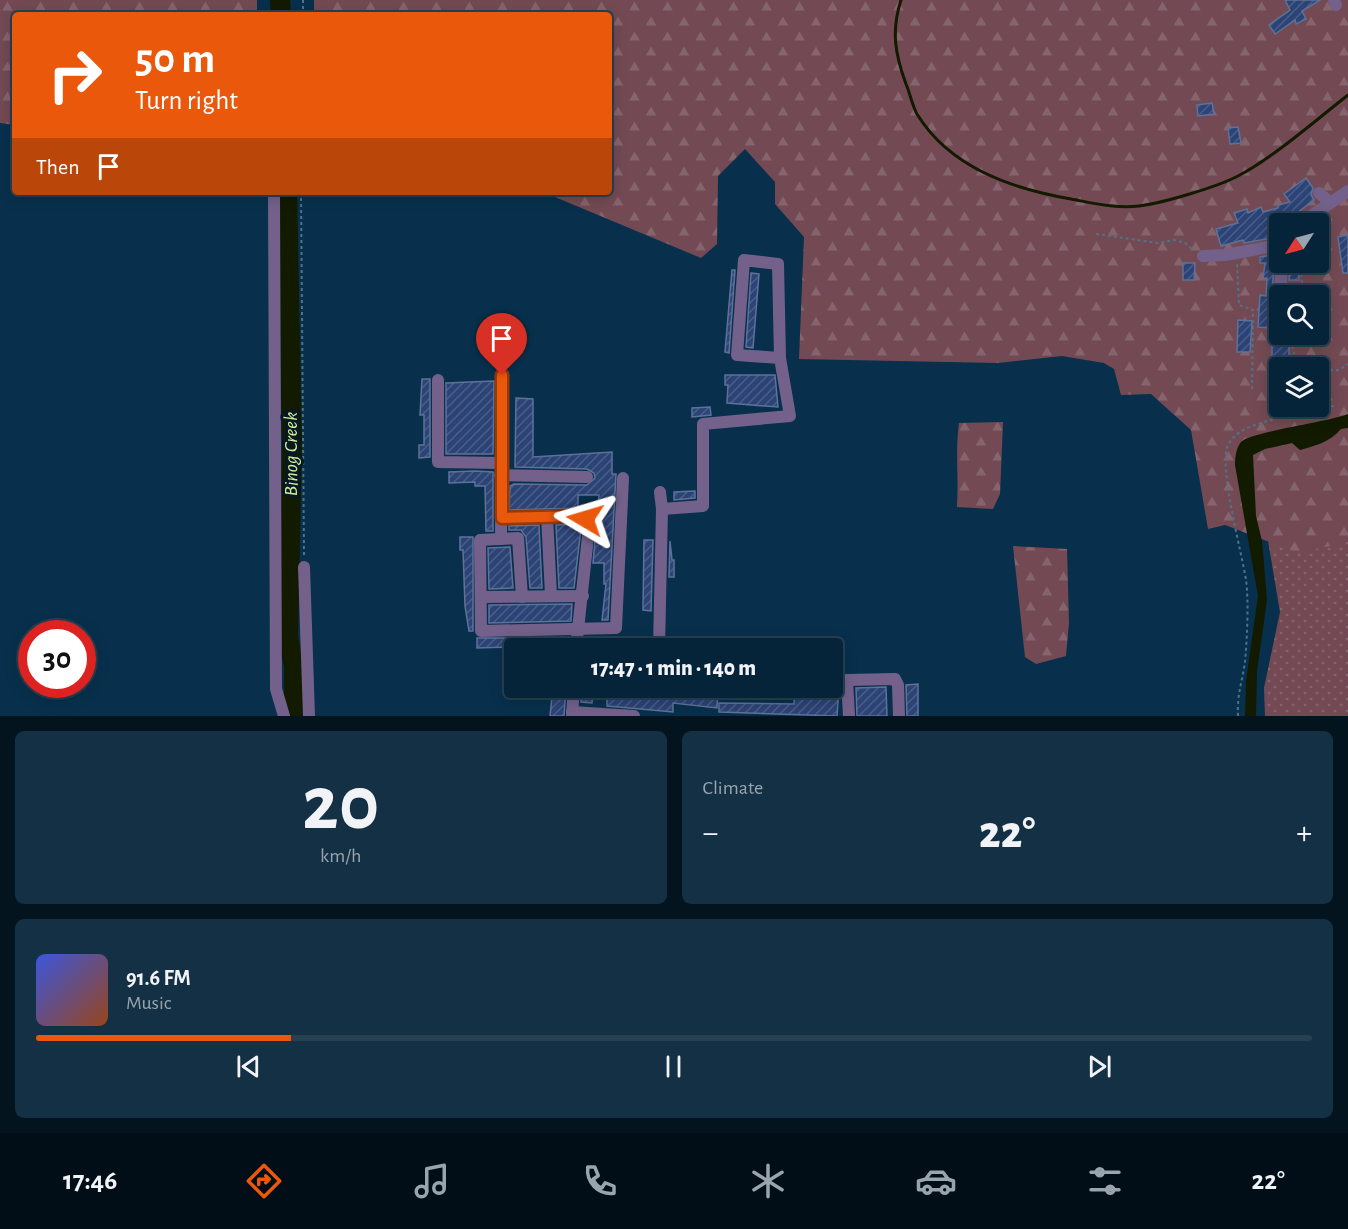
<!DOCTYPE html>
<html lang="en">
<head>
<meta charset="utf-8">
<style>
	:root { --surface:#062439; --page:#143044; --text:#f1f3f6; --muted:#98a4ae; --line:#274153; --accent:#ea580c }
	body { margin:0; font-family:"Alegreya Sans",sans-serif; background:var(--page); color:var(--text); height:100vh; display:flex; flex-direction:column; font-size:22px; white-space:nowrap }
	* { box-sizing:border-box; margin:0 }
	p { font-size:20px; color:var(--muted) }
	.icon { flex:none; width:33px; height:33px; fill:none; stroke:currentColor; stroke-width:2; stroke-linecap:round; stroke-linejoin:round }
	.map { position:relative; height:716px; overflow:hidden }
	.details { display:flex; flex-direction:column; gap:15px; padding:15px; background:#03141f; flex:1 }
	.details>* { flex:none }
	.top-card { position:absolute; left:12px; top:12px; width:600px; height:183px; border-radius:6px; box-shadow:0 3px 15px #0003,0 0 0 2px var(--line); background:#ea580c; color:#fff; overflow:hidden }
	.needle { width:39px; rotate:234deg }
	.buttons { position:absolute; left:1269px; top:213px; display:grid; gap:12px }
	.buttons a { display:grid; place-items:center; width:60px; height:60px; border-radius:6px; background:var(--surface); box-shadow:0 3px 15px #0003,0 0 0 2px var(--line); font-size:30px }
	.speed { position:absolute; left:18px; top:620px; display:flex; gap:12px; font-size:30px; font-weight:700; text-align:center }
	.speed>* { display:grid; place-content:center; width:78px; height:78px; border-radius:50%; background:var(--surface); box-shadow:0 3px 15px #0003,0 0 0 2px var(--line); line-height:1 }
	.speed .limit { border:9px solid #d22; background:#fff; color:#111 }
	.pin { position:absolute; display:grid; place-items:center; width:51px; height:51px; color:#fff; margin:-62px -26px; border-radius:50% 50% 50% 0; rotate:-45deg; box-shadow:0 0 6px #0007 }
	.pin .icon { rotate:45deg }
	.me { position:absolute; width:66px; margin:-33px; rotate:277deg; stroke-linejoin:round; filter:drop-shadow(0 0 4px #0008) }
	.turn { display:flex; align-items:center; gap:21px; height:126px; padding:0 24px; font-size:27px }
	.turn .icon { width:78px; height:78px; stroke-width:2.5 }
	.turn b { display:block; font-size:42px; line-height:51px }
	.then { display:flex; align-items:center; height:57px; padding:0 24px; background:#0003; gap:12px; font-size:22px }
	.big { font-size:45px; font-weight:800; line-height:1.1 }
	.details .widget { flex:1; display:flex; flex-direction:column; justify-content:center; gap:9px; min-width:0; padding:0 21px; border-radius:9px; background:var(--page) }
	.details .dial { align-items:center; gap:0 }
	.dial b { font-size:78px; line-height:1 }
	.song { display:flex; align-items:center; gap:18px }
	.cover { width:72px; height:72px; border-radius:9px; background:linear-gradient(135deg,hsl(230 70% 55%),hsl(20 70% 35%)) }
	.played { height:6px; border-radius:3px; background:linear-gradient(90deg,var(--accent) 20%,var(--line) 20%) }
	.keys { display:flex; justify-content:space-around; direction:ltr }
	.heat { display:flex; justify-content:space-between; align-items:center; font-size:33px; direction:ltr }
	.details .tiles { flex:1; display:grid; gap:15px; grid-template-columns:1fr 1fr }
	.widget:last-child { grid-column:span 2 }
	.trip { position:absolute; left:504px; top:638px; width:339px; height:60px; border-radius:6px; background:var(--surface); box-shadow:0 3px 15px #0003,0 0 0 2px var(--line); font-weight:800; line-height:60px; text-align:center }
	.tab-bar { display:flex; height:96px; justify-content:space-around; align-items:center; background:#020e17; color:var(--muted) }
	.tab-bar .icon { width:42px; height:42px }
	.tab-bar .selected { color:var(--accent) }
	.tab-bar b { font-size:27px; color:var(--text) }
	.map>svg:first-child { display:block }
	.grass { fill:url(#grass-dots) }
	.forest { fill:url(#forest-firs); fill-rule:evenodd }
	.water { fill:#121a00 }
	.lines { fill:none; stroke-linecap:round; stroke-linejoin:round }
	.stream { stroke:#121a00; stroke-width:3 }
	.river { stroke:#121a00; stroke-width:20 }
	.building { fill:url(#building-hatch); stroke:#5e7299; stroke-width:1.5 }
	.path { stroke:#527289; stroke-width:2; stroke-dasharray:3 3; stroke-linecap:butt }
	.minor { stroke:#73618b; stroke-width:12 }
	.route-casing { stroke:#983908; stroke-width:15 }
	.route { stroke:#ea580c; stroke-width:10 }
	.labels { text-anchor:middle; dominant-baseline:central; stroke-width:6; stroke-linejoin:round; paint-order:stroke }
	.water-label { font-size:20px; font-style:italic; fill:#d0ef95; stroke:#081724 }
</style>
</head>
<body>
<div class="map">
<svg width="1348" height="716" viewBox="0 0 1348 716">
	<defs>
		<pattern id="grass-dots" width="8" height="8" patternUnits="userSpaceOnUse" patternTransform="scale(1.5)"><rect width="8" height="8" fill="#734a53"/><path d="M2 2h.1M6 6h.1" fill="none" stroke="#86646d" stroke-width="1.8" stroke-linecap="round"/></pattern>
		<pattern id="forest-firs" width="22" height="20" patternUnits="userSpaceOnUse" patternTransform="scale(1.5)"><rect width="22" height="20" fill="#734a53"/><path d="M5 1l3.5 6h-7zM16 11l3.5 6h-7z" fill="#86646d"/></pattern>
		<pattern id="building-hatch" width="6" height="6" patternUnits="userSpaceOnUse" patternTransform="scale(1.5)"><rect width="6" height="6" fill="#2c4375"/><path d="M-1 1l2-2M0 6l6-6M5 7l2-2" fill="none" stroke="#4a5e8a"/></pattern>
	</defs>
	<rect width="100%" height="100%" fill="#08304c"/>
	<path class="grass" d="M 1348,513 L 1348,716 L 1265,716 L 1264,688 L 1280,612 L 1267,535 Z"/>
	<g class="forest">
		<path d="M 0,0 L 257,0 L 257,15 L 15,15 L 15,125 L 0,123 Z"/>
		<path d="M 314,0 L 1348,0 L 1348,542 L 1298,553 L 1225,525 L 1208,529 L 1191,430 L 1151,394 L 1121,395 L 1114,369 L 1104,363 L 1062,356 L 998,363 L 799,359 L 804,237 L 775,204 L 775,182 L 745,149 L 718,176 L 717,244 L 701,258 L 543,192 L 609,192 L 609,15 L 314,15 ZM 1280,224 L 1318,224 L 1318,262 L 1280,262 ZM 1280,296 L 1318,296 L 1318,334 L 1280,334 ZM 1280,368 L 1318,368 L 1318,406 L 1280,406 Z"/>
		<path d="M 1003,422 L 1000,494 L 993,509 L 957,507 C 959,479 955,451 959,423 Z"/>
		<path d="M 1013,546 L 1067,549 L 1069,623 L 1066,656 L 1036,664 L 1025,657 Z"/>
	</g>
	<path class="water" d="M 1348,414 L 1348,428 L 1341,429 C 1330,442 1315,446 1300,450 L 1292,443 L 1265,449 L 1253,455 L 1256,516 L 1262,541 L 1267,600 L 1257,671 L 1256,716 L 1245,716 L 1246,681 L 1258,596 L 1235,465 C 1235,458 1236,448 1241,442 C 1250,432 1328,422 1348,414 Z"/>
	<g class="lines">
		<path class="stream" d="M 901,0 C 891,31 895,54 906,84 C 910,93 912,105 917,114 C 950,168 1013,189 1071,199 C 1093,203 1116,209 1139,206 C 1163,203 1217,187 1238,176 C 1274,157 1316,120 1348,95"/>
		<g class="river">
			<path d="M 280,0 L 281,15"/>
			<path d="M 287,192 L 292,443 L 288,638 L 294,666 L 294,716"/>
		</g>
	</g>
	<g class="building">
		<path d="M 1285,0 L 1320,0 L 1302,11 L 1306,19 L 1296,24 L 1295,20 L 1275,34 L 1269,25 L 1290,10 Z"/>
		<path d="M 1212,103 L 1214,114 L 1198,116 L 1197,105 Z"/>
		<path d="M 1238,127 L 1241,143 L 1230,144 L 1228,128 Z"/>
		<path d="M 1306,178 L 1313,188 L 1311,195 L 1314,200 L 1285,222 L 1271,226 L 1277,237 L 1244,243 L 1243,240 L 1221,246 L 1216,229 L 1238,223 L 1234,213 L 1247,209 L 1248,213 L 1261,207 L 1263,212 L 1278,208 L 1278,205 L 1290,202 L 1284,194 Z"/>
		<path d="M 1348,235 L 1348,273 L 1343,273 L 1338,237 Z"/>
		<path d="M 1279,254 L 1274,262 L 1272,296 L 1274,301 L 1271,317 L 1273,328 L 1258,327 L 1260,295 L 1266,296 L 1267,278 L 1263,278 L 1265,263 L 1260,263 L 1260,257 Z"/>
		<path d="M 1183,263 L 1195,263 L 1194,280 L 1183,280 Z"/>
		<path d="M 1298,266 L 1299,280 L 1289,280 L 1290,267 Z"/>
		<path d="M 732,270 L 735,270 L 729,353 L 725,352 Z"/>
		<path d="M 751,273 L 759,274 L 753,348 L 746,347 Z"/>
		<path d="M 1238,320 L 1252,321 L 1250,352 L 1237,352 Z"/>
		<path d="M 1272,337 L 1283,337 L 1283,346 L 1289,345 L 1289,359 L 1272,359 Z"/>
		<path d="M 725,375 L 775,375 L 778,407 L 727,403 L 728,385 L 725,385 Z"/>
		<path d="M 422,379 L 430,379 L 430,457 L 419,458 L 419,445 L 424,445 L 424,415 L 420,415 Z"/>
		<path d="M 494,381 L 493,454 L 446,454 L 446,383 Z"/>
		<path d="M 516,398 L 533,399 L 533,457 L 612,452 L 612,474 L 616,474 L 608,620 L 602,620 L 606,584 L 604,584 L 604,563 L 593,563 L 599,495 L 578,495 L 578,508 L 509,510 L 510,486 L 514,484 L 587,485 L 595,478 L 594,473 L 587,469 L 515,467 Z"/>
		<path d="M 710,407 L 711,415 L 692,417 L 692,408 Z"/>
		<path d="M 475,471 L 493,472 L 493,531 L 486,531 L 485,486 L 475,486 L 475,482 L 449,483 L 449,472 Z"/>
		<path d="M 695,491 L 695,498 L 674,500 L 674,492 Z"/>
		<path d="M 577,524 L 581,528 L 574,588 L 559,588 L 556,525 Z"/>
		<path d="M 539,525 L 542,588 L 530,588 L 526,537 L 521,530 L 509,530 L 509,526 Z"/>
		<path d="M 460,537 L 473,537 L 473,631 L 469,631 L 465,606 L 463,550 L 460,550 Z"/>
		<path d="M 644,540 L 653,540 L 651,611 L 643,610 Z"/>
		<path d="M 670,541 L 672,560 L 674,560 L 674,577 L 669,577 Z"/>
		<path d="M 510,547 L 513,588 L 489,589 L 488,548 Z"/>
		<path d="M 572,604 L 571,621 L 489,623 L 489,605 Z"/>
		<path d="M 477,638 L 541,638 L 541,646 L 477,648 Z"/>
		<path d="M 918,684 L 918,716 L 907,716 L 906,685 Z"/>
		<path d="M 553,687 L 566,687 L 564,716 L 550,716 Z"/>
		<path d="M 582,687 L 593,687 L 592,703 L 581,702 Z"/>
		<path d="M 665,687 L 718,687 L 717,708 L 673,703 L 673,712 L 607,706 L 607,698 L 655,699 L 655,692 L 665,692 Z"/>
		<path d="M 795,687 L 839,688 L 837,716 L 719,712 L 719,703 L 794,704 Z"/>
		<path d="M 886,687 L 887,716 L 857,716 L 856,688 Z"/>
	</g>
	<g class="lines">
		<g class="path">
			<path d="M 303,0 L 303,15"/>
			<path d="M 301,192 L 304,555"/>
			<path d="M 1096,234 L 1158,243 L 1174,240 L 1185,243 L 1193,250"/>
			<path d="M 1237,264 L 1239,305 L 1253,310 L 1252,392"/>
			<path d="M 1293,291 L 1302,282 L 1300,262"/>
			<path d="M 1289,334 L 1298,368"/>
			<path d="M 1318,371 L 1339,370 L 1348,364"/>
			<path d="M 1313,406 L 1336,406"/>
			<path d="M 1238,716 C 1237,693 1242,683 1245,662 C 1247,639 1249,602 1246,580 C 1242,553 1218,466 1228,445 C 1241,420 1278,425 1298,406"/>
		</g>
		<g class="minor">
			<path d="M 1334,0 L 1336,5"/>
			<path d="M 274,192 L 276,689 L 284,716"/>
			<path d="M 1319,193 L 1331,203"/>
			<path d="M 1299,224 L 1348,191"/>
			<path d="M 1203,256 L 1225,255 L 1280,245"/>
			<path d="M 1280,296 L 1282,262"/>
			<path d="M 1279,318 L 1280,307"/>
			<path d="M 438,380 L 438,462 L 501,463"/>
			<path d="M 500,475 L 587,477"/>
			<path d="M 662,509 L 703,506 L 703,424 L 790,416 L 780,358 L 737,355 L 744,260 L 778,264 L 780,358"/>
			<path d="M 547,516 L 551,595"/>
			<path d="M 502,518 L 579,516 L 586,519 L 589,527 L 576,648"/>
			<path d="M 501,539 L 502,375"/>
			<path d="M 304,567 L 309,716"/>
			<path d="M 482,597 L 583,596"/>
			<path d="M 522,597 L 518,538 L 480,540 L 481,631 L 616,628 L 623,478"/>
			<path d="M 659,648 L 662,509 L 660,492"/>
			<path d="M 832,679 L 847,680 L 849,716"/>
			<path d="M 847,680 L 895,679 L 898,685 L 899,716"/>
			<path d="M 572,712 L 634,716"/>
			<path d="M 572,716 L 574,687"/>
		</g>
	</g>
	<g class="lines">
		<defs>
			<path id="route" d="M 502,375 L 502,518 L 579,516 L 585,519"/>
		</defs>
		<use href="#route" class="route-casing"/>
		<use href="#route" class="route"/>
	</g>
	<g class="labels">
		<g class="water-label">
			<text transform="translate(291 454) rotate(-90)">Binog Creek</text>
		</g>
	</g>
</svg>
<div class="buttons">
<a><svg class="needle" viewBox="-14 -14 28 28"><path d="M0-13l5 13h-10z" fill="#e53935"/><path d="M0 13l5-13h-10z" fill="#98a4ae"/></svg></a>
<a><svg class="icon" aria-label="search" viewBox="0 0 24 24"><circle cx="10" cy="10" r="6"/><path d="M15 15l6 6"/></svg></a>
<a><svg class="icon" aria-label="layers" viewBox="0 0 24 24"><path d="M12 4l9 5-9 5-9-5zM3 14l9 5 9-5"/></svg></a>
</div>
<div class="speed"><div class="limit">30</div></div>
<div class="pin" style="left:502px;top:375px;background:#d93025"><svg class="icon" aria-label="arrive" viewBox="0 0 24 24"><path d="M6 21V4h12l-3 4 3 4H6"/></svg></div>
<svg class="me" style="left:585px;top:519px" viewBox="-20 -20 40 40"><path d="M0-17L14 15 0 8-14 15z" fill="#ea580c" stroke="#fff" stroke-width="4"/></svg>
<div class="trip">17:47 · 1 min · 140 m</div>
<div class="top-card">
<div class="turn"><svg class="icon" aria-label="right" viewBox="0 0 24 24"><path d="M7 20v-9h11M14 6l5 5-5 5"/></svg><div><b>50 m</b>Turn right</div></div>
<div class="then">Then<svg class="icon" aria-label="arrive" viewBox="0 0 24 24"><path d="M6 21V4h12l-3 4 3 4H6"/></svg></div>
</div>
</div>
<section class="details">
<div class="tiles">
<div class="widget dial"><b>20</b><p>km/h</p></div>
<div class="widget"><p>Climate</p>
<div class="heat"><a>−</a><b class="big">22°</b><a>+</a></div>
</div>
<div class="widget">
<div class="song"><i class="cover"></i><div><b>91.6 FM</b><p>Music</p></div></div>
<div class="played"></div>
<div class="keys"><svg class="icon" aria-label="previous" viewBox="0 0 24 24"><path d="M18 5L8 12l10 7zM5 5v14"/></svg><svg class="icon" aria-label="pause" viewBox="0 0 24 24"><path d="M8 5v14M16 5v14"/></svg><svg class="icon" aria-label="next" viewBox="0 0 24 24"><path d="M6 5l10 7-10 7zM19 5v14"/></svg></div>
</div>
</div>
</section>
<nav class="tab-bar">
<b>17:46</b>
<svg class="icon selected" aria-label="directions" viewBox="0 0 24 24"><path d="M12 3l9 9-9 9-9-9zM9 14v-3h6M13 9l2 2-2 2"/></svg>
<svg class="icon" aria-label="music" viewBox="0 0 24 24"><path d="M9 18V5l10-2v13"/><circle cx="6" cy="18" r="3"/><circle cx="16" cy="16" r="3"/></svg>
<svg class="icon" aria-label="phone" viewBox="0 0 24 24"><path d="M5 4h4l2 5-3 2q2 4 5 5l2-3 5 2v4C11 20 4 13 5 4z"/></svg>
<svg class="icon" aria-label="climate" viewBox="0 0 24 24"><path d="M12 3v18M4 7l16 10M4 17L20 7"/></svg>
<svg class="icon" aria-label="car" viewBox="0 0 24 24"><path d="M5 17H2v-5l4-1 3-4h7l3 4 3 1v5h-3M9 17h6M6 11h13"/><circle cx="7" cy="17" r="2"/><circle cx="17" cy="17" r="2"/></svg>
<svg class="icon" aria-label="filters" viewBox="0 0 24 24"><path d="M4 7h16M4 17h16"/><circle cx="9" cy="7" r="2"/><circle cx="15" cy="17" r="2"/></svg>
<b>22°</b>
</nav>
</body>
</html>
